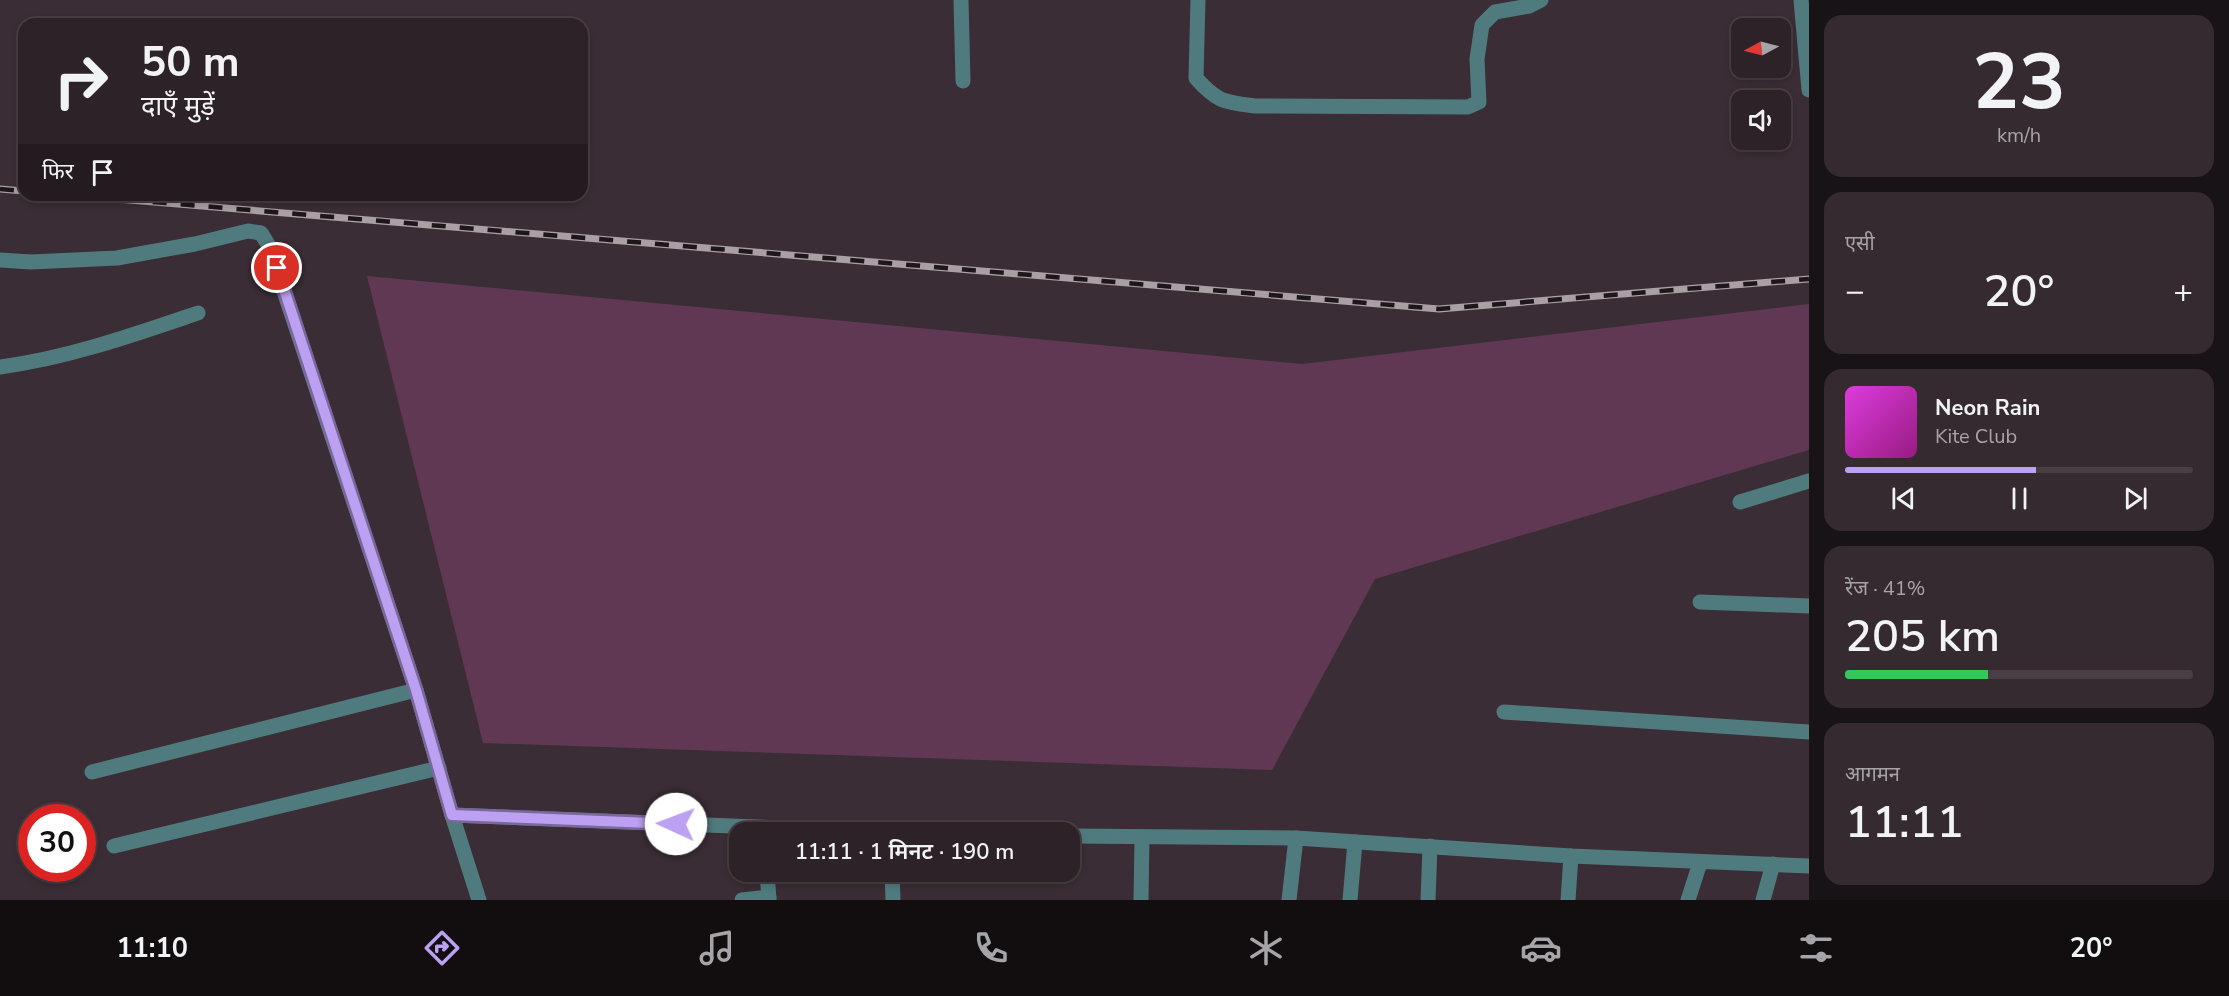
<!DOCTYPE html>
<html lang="hi">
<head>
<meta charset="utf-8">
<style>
	:root { --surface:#2c2228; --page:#342a30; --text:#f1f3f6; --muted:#a6a4a8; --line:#483f45; --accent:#bca0f2 }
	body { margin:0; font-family:"Nunito Sans","Noto Sans Devanagari",sans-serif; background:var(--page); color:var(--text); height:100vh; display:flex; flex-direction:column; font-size:22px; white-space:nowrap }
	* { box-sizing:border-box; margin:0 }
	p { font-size:20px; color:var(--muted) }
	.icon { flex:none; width:33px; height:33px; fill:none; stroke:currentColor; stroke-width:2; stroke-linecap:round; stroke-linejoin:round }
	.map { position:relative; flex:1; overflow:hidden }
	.side { display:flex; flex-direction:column; gap:15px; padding:15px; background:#181316; width:420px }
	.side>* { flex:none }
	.top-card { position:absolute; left:18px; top:18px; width:570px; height:183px; border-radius:18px; box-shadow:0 3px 9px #0003,0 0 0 2px var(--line); background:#2c2228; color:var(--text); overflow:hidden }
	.needle { width:39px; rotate:263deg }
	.controls { position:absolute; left:1731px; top:18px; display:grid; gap:12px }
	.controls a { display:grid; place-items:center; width:60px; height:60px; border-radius:12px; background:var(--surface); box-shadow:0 3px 9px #0003,0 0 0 2px var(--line); font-size:30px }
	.speed { position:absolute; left:18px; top:804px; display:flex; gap:12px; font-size:30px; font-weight:700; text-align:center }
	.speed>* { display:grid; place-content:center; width:78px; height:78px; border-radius:50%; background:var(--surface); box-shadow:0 3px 9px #0003,0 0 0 2px var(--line); line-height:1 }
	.speed .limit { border:9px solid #d22; background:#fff; color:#111 }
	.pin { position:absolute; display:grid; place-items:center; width:51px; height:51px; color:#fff; margin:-26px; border:3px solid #fff; border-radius:50%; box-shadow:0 2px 6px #0007 }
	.me { position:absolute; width:66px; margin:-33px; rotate:272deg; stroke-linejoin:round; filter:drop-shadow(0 0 4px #0008) }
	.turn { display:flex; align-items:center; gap:21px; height:126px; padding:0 24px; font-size:27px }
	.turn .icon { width:78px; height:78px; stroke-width:2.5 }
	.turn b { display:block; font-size:42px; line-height:51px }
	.then { display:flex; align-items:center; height:57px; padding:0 24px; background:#0003; gap:12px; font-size:22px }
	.big { font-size:45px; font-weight:600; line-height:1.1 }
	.side .card { flex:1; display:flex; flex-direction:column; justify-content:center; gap:9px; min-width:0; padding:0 21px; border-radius:18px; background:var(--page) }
	.side .dial { align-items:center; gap:0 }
	.dial b { font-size:78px; line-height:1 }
	.song { display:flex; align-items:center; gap:18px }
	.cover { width:72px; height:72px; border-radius:9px; background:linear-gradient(135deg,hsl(300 70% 55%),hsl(310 70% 35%)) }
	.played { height:6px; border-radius:3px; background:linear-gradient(90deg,var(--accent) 55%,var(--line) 55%) }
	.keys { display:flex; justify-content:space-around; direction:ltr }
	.heat { display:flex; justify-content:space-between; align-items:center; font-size:33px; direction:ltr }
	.charge { height:9px; border-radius:4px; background:linear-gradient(90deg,#34c759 41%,var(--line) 0) }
	.trip { position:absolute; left:729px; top:822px; width:351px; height:60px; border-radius:18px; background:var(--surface); box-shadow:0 3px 9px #0003,0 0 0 2px var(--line); font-weight:600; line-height:60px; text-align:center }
	.tab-bar { display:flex; height:96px; justify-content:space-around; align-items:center; background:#120e10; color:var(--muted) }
	.tab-bar .icon { width:42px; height:42px }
	.tab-bar .active { color:var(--accent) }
	.tab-bar b { font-size:27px; color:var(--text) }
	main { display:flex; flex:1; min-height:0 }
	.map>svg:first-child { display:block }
	.green { fill:#603853 }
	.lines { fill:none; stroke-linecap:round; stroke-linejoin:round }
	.minor { stroke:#507b7e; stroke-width:15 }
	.rail-casing { stroke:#aa9fa5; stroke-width:7 }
	.rail { stroke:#1d171b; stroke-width:4.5; stroke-dasharray:14; stroke-linecap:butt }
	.route-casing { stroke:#7a689d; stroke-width:15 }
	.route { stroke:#bca0f2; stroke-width:10 }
</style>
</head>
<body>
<main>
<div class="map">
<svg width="1809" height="900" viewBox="0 0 1809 900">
	<rect width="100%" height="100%" fill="#3a2d35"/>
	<path class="green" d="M 367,276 L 1302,364 L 1809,304 L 1809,450 L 1375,579 L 1272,770 L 483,743 Z"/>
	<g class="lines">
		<g class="minor">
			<path d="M 961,0 L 963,81"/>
			<path d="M 1198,0 L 1196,78 C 1217,102 1224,102 1255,106 L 1468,107 L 1479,102 L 1477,59 L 1482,25 L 1495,12 L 1529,6 L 1541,0"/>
			<path d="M 1801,0 L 1809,90"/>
			<path d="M 0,260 L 31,262 L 117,258 L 195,244 L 248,231 L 261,233 L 269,246 L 416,690 L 452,815 L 860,831 L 957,832"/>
			<path d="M 0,367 C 68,358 133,335 198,313"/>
			<path d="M 1740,502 L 1809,481"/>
			<path d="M 1700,602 L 1809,606"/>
			<path d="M 1504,712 L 1809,732"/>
			<path d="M 92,772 L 416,690"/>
			<path d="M 452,815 L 479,900"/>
			<path d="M 1070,836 L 1296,838 L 1571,856 L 1809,866"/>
			<path d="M 114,846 L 439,768"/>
			<path d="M 767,872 L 769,900"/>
			<path d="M 892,872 L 893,900"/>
			<path d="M 742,900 L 769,897"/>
			<path d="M 1141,900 L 1142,838"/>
			<path d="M 1289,900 L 1296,838"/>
			<path d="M 1350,900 L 1355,842"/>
			<path d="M 1428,900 L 1430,846"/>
			<path d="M 1568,900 L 1571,856"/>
			<path d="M 1688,900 L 1700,863"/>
			<path d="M 1763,900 L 1773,864"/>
		</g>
		<defs>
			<g id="rail">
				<path d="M 0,189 L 24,191"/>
				<path d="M 69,195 L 1439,309 L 1809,279"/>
			</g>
		</defs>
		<use href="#rail" class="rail-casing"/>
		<use href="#rail" class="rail"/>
	</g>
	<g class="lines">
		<defs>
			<path id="route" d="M 277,268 L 416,690 L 452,815 L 676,824"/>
		</defs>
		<use href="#route" class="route-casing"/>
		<use href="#route" class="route"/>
	</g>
</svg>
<div class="controls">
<a><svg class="needle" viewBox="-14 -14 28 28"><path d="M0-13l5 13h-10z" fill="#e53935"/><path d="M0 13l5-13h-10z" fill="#a6a4a8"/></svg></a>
<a><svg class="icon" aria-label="sound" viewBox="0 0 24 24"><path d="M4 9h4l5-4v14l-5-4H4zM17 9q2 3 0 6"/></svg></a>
</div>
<div class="speed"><div class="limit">30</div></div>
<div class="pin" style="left:277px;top:268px;background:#d93025"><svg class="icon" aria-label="arrive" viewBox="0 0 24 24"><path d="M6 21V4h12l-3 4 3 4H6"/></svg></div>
<svg class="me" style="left:676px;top:824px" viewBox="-20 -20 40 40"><circle r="19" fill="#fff"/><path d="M0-13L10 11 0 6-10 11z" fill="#bca0f2"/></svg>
<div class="trip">11:11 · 1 मिनट · 190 m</div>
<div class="top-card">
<div class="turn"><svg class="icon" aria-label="right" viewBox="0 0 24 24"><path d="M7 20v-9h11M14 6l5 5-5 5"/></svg><div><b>50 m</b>दाएँ मुड़ें</div></div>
<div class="then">फिर<svg class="icon" aria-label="arrive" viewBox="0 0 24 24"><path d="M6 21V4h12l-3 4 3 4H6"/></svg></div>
</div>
</div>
<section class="side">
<div class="card dial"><b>23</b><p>km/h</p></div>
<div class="card"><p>एसी</p>
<div class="heat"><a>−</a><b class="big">20°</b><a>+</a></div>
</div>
<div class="card">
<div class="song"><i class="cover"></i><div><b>Neon Rain</b><p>Kite Club</p></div></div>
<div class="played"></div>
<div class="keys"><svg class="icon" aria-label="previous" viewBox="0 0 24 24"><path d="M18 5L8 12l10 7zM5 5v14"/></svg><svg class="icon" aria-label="pause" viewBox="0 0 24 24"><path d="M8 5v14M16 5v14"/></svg><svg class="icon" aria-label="next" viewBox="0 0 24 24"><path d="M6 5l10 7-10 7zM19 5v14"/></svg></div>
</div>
<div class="card"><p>रेंज · 41%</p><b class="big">205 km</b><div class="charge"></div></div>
<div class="card"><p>आगमन</p><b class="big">11:11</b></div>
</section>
</main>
<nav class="tab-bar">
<b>11:10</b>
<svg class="icon active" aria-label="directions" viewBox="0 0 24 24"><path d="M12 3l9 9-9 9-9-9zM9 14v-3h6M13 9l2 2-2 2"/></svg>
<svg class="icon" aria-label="music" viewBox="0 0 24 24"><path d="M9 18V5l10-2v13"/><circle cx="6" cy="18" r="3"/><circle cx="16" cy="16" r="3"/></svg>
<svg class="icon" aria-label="phone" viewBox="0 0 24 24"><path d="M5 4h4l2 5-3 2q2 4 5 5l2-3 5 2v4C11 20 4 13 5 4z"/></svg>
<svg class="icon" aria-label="climate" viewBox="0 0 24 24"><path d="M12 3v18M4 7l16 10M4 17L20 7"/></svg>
<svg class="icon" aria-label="car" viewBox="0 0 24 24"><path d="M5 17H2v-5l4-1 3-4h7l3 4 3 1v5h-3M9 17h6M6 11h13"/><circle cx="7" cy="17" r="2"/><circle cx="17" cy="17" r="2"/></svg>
<svg class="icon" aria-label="filters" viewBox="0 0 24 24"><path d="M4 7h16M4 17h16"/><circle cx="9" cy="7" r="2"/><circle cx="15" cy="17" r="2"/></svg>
<b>20°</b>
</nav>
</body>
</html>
